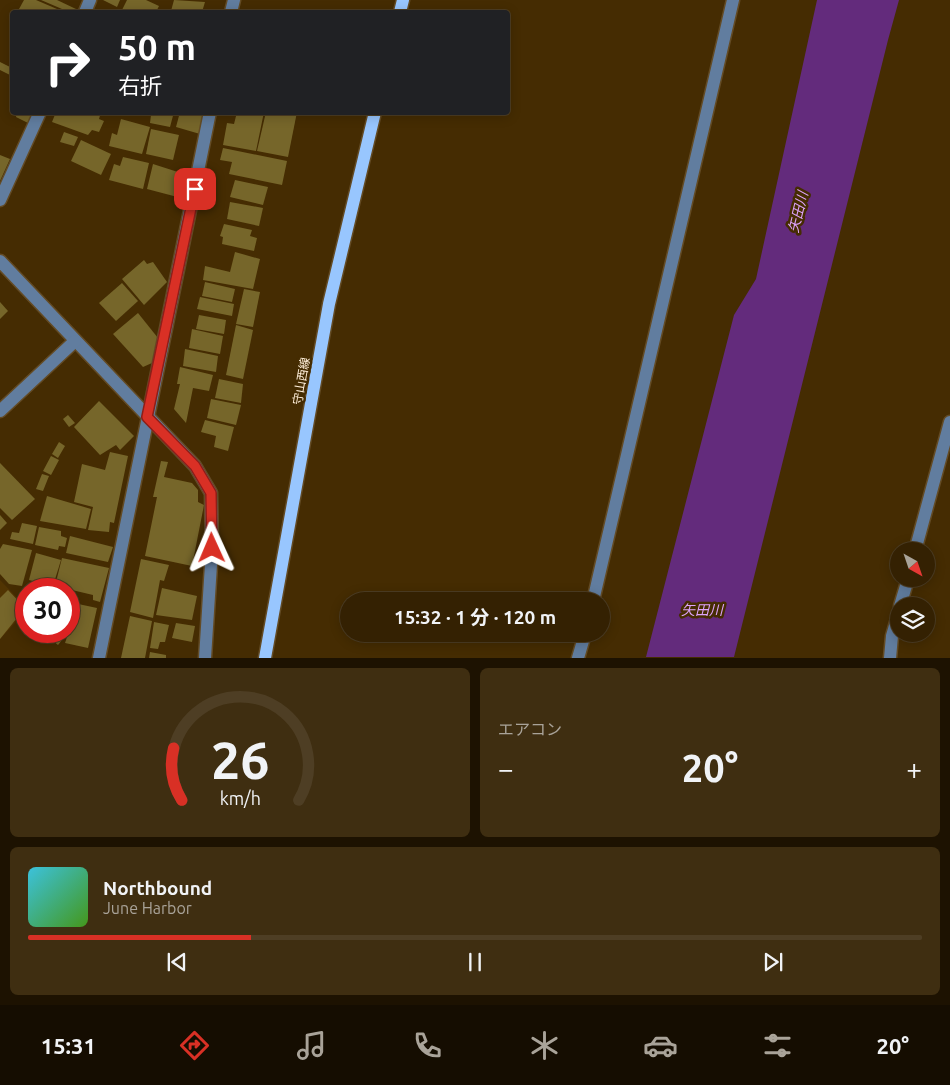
<!DOCTYPE html>
<html lang="ja">
<head>
<meta charset="utf-8">
<style>
	:root { --surface:#342102; --page:#3f2e11; --text:#f1f3f6; --muted:#a9a399; --line:#4e3e24; --accent:#d93025 }
	body { margin:0; font-family:Ubuntu,"Noto Sans JP",sans-serif; background:var(--page); color:var(--text); height:100vh; display:flex; flex-direction:column; font-size:19px; white-space:nowrap }
	* { box-sizing:border-box; margin:0 }
	p { font-size:16px; color:var(--muted) }
	.icon { flex:none; width:28px; height:28px; fill:none; stroke:currentColor; stroke-width:2; stroke-linecap:round; stroke-linejoin:round }
	.map { position:relative; height:658px; overflow:hidden }
	.panel { display:flex; flex-direction:column; gap:10px; padding:10px; background:#1d1201; flex:1 }
	.panel>* { flex:none }
	.top-card { position:absolute; left:10px; top:10px; width:500px; height:105px; border-radius:5px; box-shadow:0 2px 12px #0003,0 0 0 1px var(--line); background:#202124; color:#fff; overflow:hidden }
	.needle { width:32px; rotate:140deg }
	.buttons { position:absolute; left:890px; top:542px; display:grid; gap:10px }
	.buttons a { display:grid; place-items:center; width:45px; height:45px; border-radius:50%; background:var(--surface); box-shadow:0 2px 12px #0003,0 0 0 1px var(--line); font-size:25px }
	.speed { position:absolute; left:15px; top:578px; display:flex; gap:10px; font-size:25px; font-weight:700; text-align:center }
	.speed>* { display:grid; place-content:center; width:65px; height:65px; border-radius:50%; background:var(--surface); box-shadow:0 2px 12px #0003,0 0 0 1px var(--line); line-height:1 }
	.speed .limit { border:8px solid #d22; background:#fff; color:#111 }
	.pin { position:absolute; display:grid; place-items:center; width:42px; height:42px; color:#fff; margin:-21px; border-radius:10px; box-shadow:0 2px 8px #0006 }
	.me { position:absolute; width:55px; margin:-28px; rotate:359deg; stroke-linejoin:round; filter:drop-shadow(0 0 4px #0008) }
	.turn { display:flex; align-items:center; gap:18px; height:105px; padding:0 25px; font-size:22px }
	.turn .icon { width:65px; height:65px; stroke-width:2.5 }
	.turn b { display:block; font-size:35px; line-height:42px }
	.big { font-size:38px; font-weight:700; line-height:1.1 }
	.panel .card { flex:1; display:flex; flex-direction:column; justify-content:center; gap:8px; min-width:0; padding:0 18px; border-radius:8px; background:var(--page) }
	.panel .dial { align-items:center; gap:0 }
	.dial svg { height:130px; overflow:visible; fill:none; stroke:var(--line); stroke-width:7; stroke-linecap:round; text-anchor:middle }
	.dial text { fill:var(--text); stroke:none }
	.song { display:flex; align-items:center; gap:15px }
	.cover { width:60px; height:60px; border-radius:8px; background:linear-gradient(135deg,hsl(190 70% 55%),hsl(100 70% 35%)) }
	.played { height:5px; border-radius:2px; background:linear-gradient(90deg,var(--accent) 25%,var(--line) 25%) }
	.keys { display:flex; justify-content:space-around; direction:ltr }
	.heat { display:flex; justify-content:space-between; align-items:center; font-size:28px; direction:ltr }
	.panel .tiles { flex:1; display:grid; gap:10px; grid-template-columns:1fr 1fr }
	.card:last-child { grid-column:span 2 }
	.trip { position:absolute; left:340px; top:592px; width:270px; height:50px; border-radius:25px; background:var(--surface); box-shadow:0 2px 12px #0003,0 0 0 1px var(--line); font-weight:700; line-height:50px; text-align:center }
	.menu { display:flex; height:80px; justify-content:space-around; align-items:center; background:#150d01; color:var(--muted) }
	.menu .icon { width:35px; height:35px }
	.menu .on { color:var(--accent) }
	.menu b { font-size:22px; color:var(--text) }
	.map>svg:first-child { display:block }
	.built { fill:#513402 }
	.water { fill:#632b7c }
	.building { fill:#76662a }
	.lines { fill:none; stroke-linecap:round; stroke-linejoin:round }
	.minor-casing { stroke:#634b25; stroke-width:15 }
	.major-casing { stroke:#634b25; stroke-width:15 }
	.minor { stroke:#617d9f; stroke-width:12 }
	.major { stroke:#98c6fe; stroke-width:12 }
	.route-casing { stroke:#8d1f18; stroke-width:12 }
	.route { stroke:#d93025; stroke-width:9 }
	.labels { text-anchor:middle; dominant-baseline:central; stroke-width:5; stroke-linejoin:round; paint-order:stroke }
	.street-label { font-size:12px; fill:#ffefda; stroke:#452c02 }
	.water-label { font-size:14px; font-style:italic; fill:#dda3fb; stroke:#452c02 }
</style>
</head>
<body>
<div class="map">
<svg width="950" height="658" viewBox="0 0 950 658">
	<rect width="100%" height="100%" fill="#452c02"/>
	<path class="built" d="M 0,580 L 26,607 L 26,611 L 0,639 Z"/>
	<path class="water" d="M 817,0 L 899,0 L 888,40 L 734,657 L 646,657 L 734,315 L 756,279 Z"/>
	<g class="building">
		<path d="M 24,0 L 36,0 L 64,12 L 26,12 L 19,9 Z"/>
		<path d="M 41,0 L 57,0 L 76,9 L 75,12 L 69,12 Z"/>
		<path d="M 103,0 L 120,0 L 117,7 Z"/>
		<path d="M 127,0 L 146,0 L 159,6 L 156,12 L 121,12 Z"/>
		<path d="M 174,0 L 205,2 L 202,12 L 171,11 Z"/>
		<path d="M 0,62 L 12,68 L 12,76 L 0,70 Z"/>
		<path d="M 17,112 L 31,116 L 28,123 L 16,117 Z"/>
		<path d="M 56,112 L 101,112 L 99,119 L 104,121 L 99,132 L 92,130 L 88,135 L 52,122 Z"/>
		<path d="M 174,112 L 170,127 L 150,123 L 151,115 L 144,113 Z"/>
		<path d="M 180,112 L 204,116 L 200,134 L 176,127 Z"/>
		<path d="M 237,112 L 264,112 L 256,151 L 223,145 L 227,123 L 234,124 Z"/>
		<path d="M 266,112 L 297,112 L 288,157 L 257,151 Z"/>
		<path d="M 121,119 L 150,127 L 142,154 L 109,146 L 112,133 L 117,135 Z"/>
		<path d="M 151,129 L 179,135 L 173,160 L 146,154 Z"/>
		<path d="M 64,132 L 78,137 L 74,146 L 60,142 Z"/>
		<path d="M 81,140 L 111,154 L 101,175 L 71,161 Z"/>
		<path d="M 223,148 L 287,161 L 282,185 L 229,174 L 232,162 L 220,160 Z"/>
		<path d="M 0,155 L 10,159 L 0,181 Z"/>
		<path d="M 123,157 L 149,163 L 143,189 L 109,180 L 114,164 L 120,166 Z"/>
		<path d="M 153,164 L 181,173 L 184,168 L 193,172 L 185,199 L 147,189 Z"/>
		<path d="M 235,180 L 268,187 L 263,205 L 230,197 Z"/>
		<path d="M 230,202 L 263,208 L 259,226 L 227,219 Z"/>
		<path d="M 224,224 L 252,230 L 250,236 L 257,238 L 254,251 L 222,244 L 223,237 L 220,236 Z"/>
		<path d="M 235,252 L 260,259 L 253,289 L 203,280 L 205,266 L 230,272 Z"/>
		<path d="M 144,260 L 147,264 L 153,262 L 167,282 L 144,305 L 122,279 Z"/>
		<path d="M 205,282 L 235,289 L 232,302 L 202,296 Z"/>
		<path d="M 122,283 L 138,301 L 116,321 L 99,303 Z"/>
		<path d="M 244,289 L 260,292 L 253,327 L 236,324 Z"/>
		<path d="M 200,297 L 234,304 L 232,316 L 197,309 Z"/>
		<path d="M 0,302 L 8,311 L 0,319 Z"/>
		<path d="M 138,313 L 158,338 L 152,363 L 143,367 L 113,334 Z"/>
		<path d="M 199,315 L 226,320 L 224,334 L 196,329 Z"/>
		<path d="M 236,325 L 253,330 L 243,379 L 226,375 Z"/>
		<path d="M 192,329 L 223,336 L 220,354 L 189,348 Z"/>
		<path d="M 185,349 L 218,356 L 216,372 L 183,366 Z"/>
		<path d="M 180,367 L 213,375 L 209,391 L 193,388 L 186,423 L 174,409 L 180,384 L 177,384 Z"/>
		<path d="M 219,379 L 243,384 L 241,403 L 215,398 Z"/>
		<path d="M 211,399 L 241,405 L 236,425 L 207,418 Z"/>
		<path d="M 99,401 L 134,436 L 120,450 L 116,445 L 100,455 L 74,427 Z"/>
		<path d="M 68,415 L 75,423 L 69,427 L 63,419 Z"/>
		<path d="M 205,420 L 234,427 L 228,451 L 214,447 L 216,436 L 201,432 Z"/>
		<path d="M 59,442 L 65,446 L 58,458 L 52,454 Z"/>
		<path d="M 110,452 L 128,456 L 114,523 L 110,522 L 109,532 L 88,530 L 93,507 L 74,502 L 82,464 L 105,470 Z"/>
		<path d="M 51,456 L 59,460 L 51,475 L 43,471 Z"/>
		<path d="M 161,461 L 168,462 L 164,477 L 192,483 L 198,490 L 198,502 L 204,505 L 192,566 L 145,556 L 157,497 L 153,497 Z"/>
		<path d="M 0,463 L 35,499 L 12,520 L 0,508 Z"/>
		<path d="M 42,474 L 49,476 L 43,491 L 36,489 Z"/>
		<path d="M 47,496 L 91,509 L 86,529 L 40,521 Z"/>
		<path d="M 0,515 L 7,523 L 0,530 Z"/>
		<path d="M 22,523 L 37,526 L 33,544 L 10,539 L 12,532 L 19,533 Z"/>
		<path d="M 39,527 L 61,531 L 61,536 L 67,538 L 65,547 L 59,546 L 58,550 L 35,545 Z"/>
		<path d="M 70,536 L 113,547 L 108,562 L 66,553 Z"/>
		<path d="M 3,544 L 32,550 L 22,586 L 9,584 L 0,574 L 0,549 Z"/>
		<path d="M 36,553 L 61,560 L 53,586 L 29,580 Z"/>
		<path d="M 62,558 L 109,568 L 100,602 L 93,600 L 93,595 L 55,586 Z"/>
		<path d="M 141,559 L 169,565 L 164,581 L 160,580 L 153,618 L 130,612 Z"/>
		<path d="M 162,588 L 197,596 L 192,620 L 156,615 Z"/>
		<path d="M 8,590 L 25,608 L 0,639 L 0,598 Z"/>
		<path d="M 69,602 L 97,608 L 88,648 L 65,643 L 69,631 Z"/>
		<path d="M 130,616 L 152,621 L 145,658 L 121,658 Z"/>
		<path d="M 154,622 L 169,625 L 165,642 L 160,642 L 158,649 L 150,648 Z"/>
		<path d="M 176,623 L 195,626 L 192,642 L 172,638 Z"/>
		<path d="M 58,636 L 62,640 L 58,645 L 53,641 Z"/>
		<path d="M 150,652 L 166,655 L 166,658 L 149,658 Z"/>
	</g>
	<g class="lines">
		<defs>
			<g id="minor">
				<path d="M 85,12 L 90,0"/>
				<path d="M 231,12 L 234,0"/>
				<path d="M 0,200 L 40,112"/>
				<path d="M 0,261 L 195,466 L 211,493 L 212,549 L 205,658"/>
				<path d="M 0,411 L 75,341"/>
				<path d="M 915,551 L 950,422"/>
				<path d="M 593,601 L 733,0"/>
				<path d="M 900,606 L 908,579"/>
				<path d="M 99,658 L 210,112"/>
				<path d="M 578,658 L 585,634"/>
				<path d="M 890,658 L 892,636 L 899,612"/>
			</g>
			<g id="major">
				<path d="M 400,12 L 403,0"/>
				<path d="M 265,658 L 329,304 L 375,112"/>
			</g>
		</defs>
		<use href="#minor" class="minor-casing"/>
		<use href="#major" class="major-casing"/>
		<use href="#minor" class="minor"/>
		<use href="#major" class="major"/>
	</g>
	<g class="lines">
		<defs>
			<path id="route" d="M 195,189 L 147,417 L 195,466 L 211,493 L 212,548"/>
		</defs>
		<use href="#route" class="route-casing"/>
		<use href="#route" class="route"/>
	</g>
	<g class="labels">
		<g class="street-label">
			<text transform="translate(301 381) rotate(-80)">守山西線</text>
		</g>
		<g class="water-label">
			<text transform="translate(798 212) rotate(-76)">矢田川</text>
			<text x="702" y="610">矢田川</text>
		</g>
	</g>
</svg>
<div class="buttons">
<a><svg class="needle" viewBox="-14 -14 28 28"><path d="M0-13l5 13h-10z" fill="#e53935"/><path d="M0 13l5-13h-10z" fill="#a9a399"/></svg></a>
<a><svg class="icon" aria-label="layers" viewBox="0 0 24 24"><path d="M12 4l9 5-9 5-9-5zM3 14l9 5 9-5"/></svg></a>
</div>
<div class="speed"><div class="limit">30</div></div>
<div class="pin" style="left:195px;top:189px;background:#d93025"><svg class="icon" aria-label="arrive" viewBox="0 0 24 24"><path d="M6 21V4h12l-3 4 3 4H6"/></svg></div>
<svg class="me" style="left:212px;top:548px" viewBox="-20 -20 40 40"><path d="M0-17L14 15 0 8-14 15z" fill="#d93025" stroke="#fff" stroke-width="4"/></svg>
<div class="trip">15:32 · 1 分 · 120 m</div>
<div class="top-card">
<div class="turn"><svg class="icon" aria-label="right" viewBox="0 0 24 24"><path d="M7 20v-9h11M14 6l5 5-5 5"/></svg><div><b>50 m</b>右折</div></div>
</div>
</div>
<section class="panel">
<div class="tiles">
<div class="card dial"><svg viewBox="0 0 100 80">
<path d="M14 69A42 42 0 1 1 86 69"/>
<path d="M14 69A42 42 0 0 1 9 37" stroke="#d93025"/>
<text x="50" y="56" font-size="32" font-weight="700">26</text>
<text x="50" y="72" font-size="11">km/h</text>
</svg></div>
<div class="card"><p>エアコン</p>
<div class="heat"><a>−</a><b class="big">20°</b><a>+</a></div>
</div>
<div class="card">
<div class="song"><i class="cover"></i><div><b>Northbound</b><p>June Harbor</p></div></div>
<div class="played"></div>
<div class="keys"><svg class="icon" aria-label="previous" viewBox="0 0 24 24"><path d="M18 5L8 12l10 7zM5 5v14"/></svg><svg class="icon" aria-label="pause" viewBox="0 0 24 24"><path d="M8 5v14M16 5v14"/></svg><svg class="icon" aria-label="next" viewBox="0 0 24 24"><path d="M6 5l10 7-10 7zM19 5v14"/></svg></div>
</div>
</div>
</section>
<nav class="menu">
<b>15:31</b>
<svg class="icon on" aria-label="directions" viewBox="0 0 24 24"><path d="M12 3l9 9-9 9-9-9zM9 14v-3h6M13 9l2 2-2 2"/></svg>
<svg class="icon" aria-label="music" viewBox="0 0 24 24"><path d="M9 18V5l10-2v13"/><circle cx="6" cy="18" r="3"/><circle cx="16" cy="16" r="3"/></svg>
<svg class="icon" aria-label="phone" viewBox="0 0 24 24"><path d="M5 4h4l2 5-3 2q2 4 5 5l2-3 5 2v4C11 20 4 13 5 4z"/></svg>
<svg class="icon" aria-label="climate" viewBox="0 0 24 24"><path d="M12 3v18M4 7l16 10M4 17L20 7"/></svg>
<svg class="icon" aria-label="car" viewBox="0 0 24 24"><path d="M5 17H2v-5l4-1 3-4h7l3 4 3 1v5h-3M9 17h6M6 11h13"/><circle cx="7" cy="17" r="2"/><circle cx="17" cy="17" r="2"/></svg>
<svg class="icon" aria-label="filters" viewBox="0 0 24 24"><path d="M4 7h16M4 17h16"/><circle cx="9" cy="7" r="2"/><circle cx="15" cy="17" r="2"/></svg>
<b>20°</b>
</nav>
</body>
</html>
